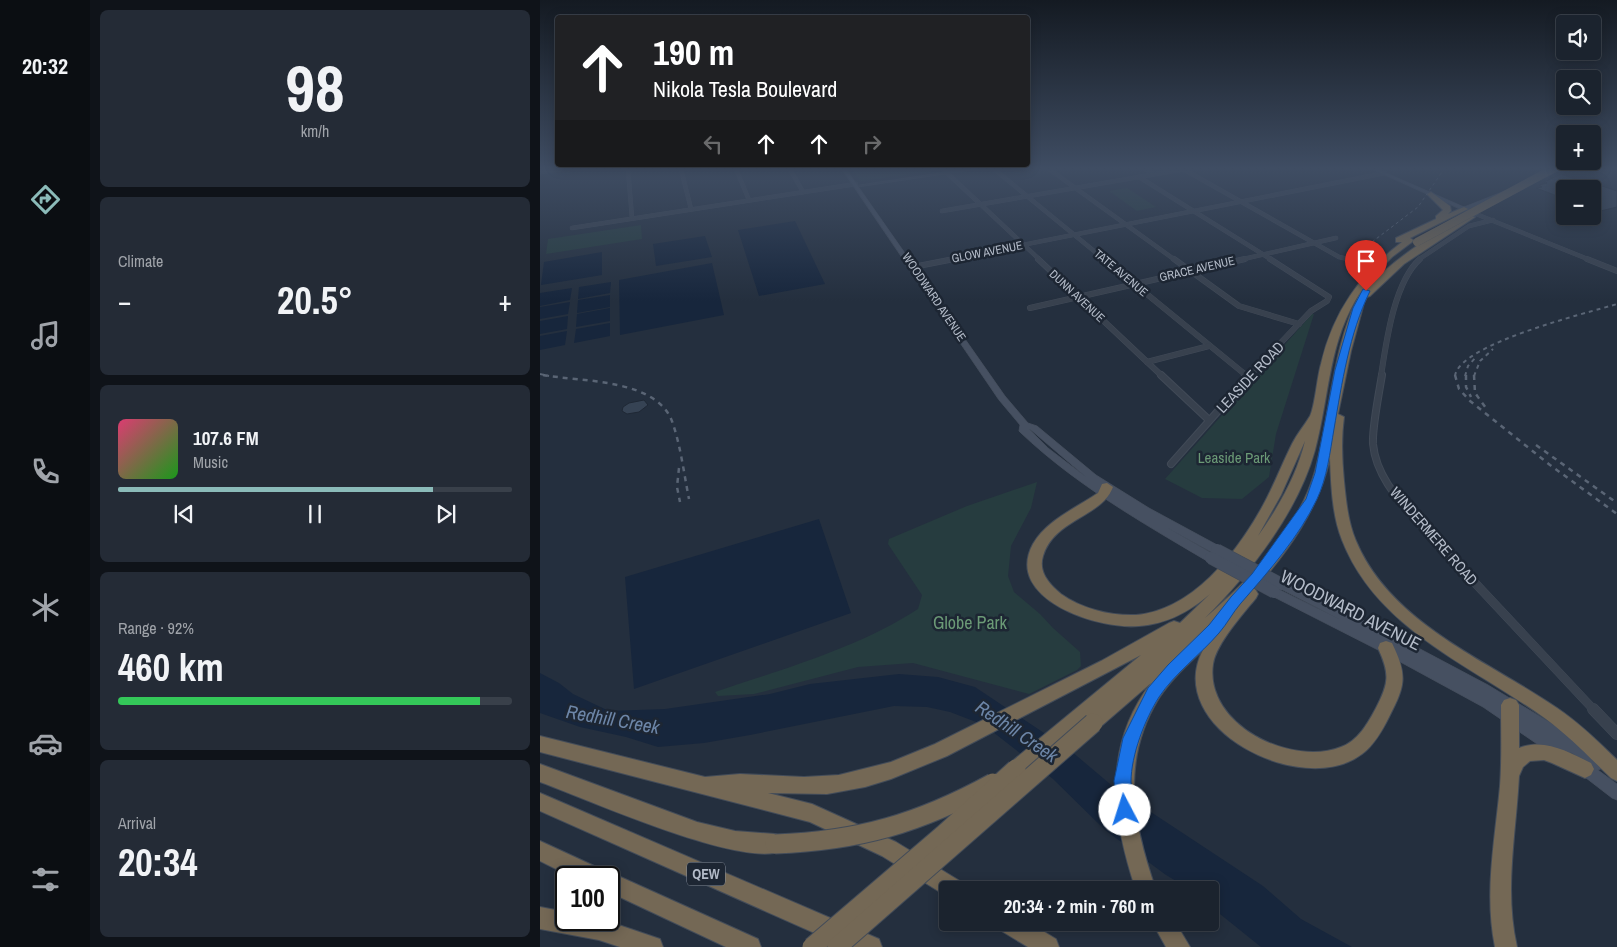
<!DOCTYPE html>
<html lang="en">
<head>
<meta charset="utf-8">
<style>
	:root { --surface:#1b232e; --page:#242b36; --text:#f1f3f6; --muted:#a0a4aa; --line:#39404a; --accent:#8bbbb9 }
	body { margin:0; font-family:"Archivo Narrow",sans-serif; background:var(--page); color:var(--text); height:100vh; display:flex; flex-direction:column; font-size:19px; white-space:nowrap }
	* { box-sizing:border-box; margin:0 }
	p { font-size:16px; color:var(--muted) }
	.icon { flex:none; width:28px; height:28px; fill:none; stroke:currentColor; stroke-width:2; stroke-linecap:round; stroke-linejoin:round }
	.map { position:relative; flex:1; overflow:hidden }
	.drawer { display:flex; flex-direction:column; gap:10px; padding:10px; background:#0f1319; width:450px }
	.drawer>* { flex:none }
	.guide { position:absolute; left:15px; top:15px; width:475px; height:152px; border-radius:5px; box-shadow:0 2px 12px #0003,0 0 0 1px var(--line); background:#202124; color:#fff; overflow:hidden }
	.controls { position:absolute; left:1016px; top:15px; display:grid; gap:10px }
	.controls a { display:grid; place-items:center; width:45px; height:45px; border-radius:5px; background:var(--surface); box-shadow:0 2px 12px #0003,0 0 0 1px var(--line); font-size:25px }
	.speed { position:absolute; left:15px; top:866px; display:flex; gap:10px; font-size:25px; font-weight:700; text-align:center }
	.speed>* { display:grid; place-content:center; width:65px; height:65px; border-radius:50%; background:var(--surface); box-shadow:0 2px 12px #0003,0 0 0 1px var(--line); line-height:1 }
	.speed .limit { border:2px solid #111; border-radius:8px; background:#fff; color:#111 }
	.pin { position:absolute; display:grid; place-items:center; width:42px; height:42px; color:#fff; margin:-51px -21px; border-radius:50% 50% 50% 0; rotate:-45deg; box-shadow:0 0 5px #0007 }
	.pin .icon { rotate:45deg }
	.me { position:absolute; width:55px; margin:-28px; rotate:355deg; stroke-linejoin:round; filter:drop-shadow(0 0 4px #0008) }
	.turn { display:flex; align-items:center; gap:18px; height:105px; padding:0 15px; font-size:22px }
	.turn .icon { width:65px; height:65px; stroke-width:2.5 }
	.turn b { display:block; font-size:35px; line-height:42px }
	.lanes { display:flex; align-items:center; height:48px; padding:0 15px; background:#0003; justify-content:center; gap:25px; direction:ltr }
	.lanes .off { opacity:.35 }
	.big { font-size:38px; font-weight:700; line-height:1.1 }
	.drawer .tile { flex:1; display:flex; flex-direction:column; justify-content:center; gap:8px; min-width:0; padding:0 18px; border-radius:8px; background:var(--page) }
	.drawer .dial { align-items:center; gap:0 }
	.dial b { font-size:65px; line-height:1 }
	.song { display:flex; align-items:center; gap:15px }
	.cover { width:60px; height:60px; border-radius:8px; background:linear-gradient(135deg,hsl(340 70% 55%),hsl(120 70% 35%)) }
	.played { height:5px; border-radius:2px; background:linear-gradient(90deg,var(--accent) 80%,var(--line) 80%) }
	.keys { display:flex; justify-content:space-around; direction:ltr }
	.heat { display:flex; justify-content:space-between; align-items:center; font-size:28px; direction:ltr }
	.charge { height:8px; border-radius:4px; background:linear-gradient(90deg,#34c759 92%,var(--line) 0) }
	.trip { position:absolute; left:399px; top:881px; width:280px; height:50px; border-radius:5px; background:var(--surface); box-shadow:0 2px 12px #0003,0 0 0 1px var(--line); font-weight:700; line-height:50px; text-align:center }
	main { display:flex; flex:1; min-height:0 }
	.menu { display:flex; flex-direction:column; width:90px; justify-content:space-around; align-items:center; background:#0b0e12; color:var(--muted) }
	.menu .icon { width:35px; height:35px }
	.menu .on { color:var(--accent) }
	.menu b { font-size:22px; color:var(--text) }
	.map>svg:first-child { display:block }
	.green { fill:#263c3f }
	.water { fill:#17263c }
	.building { fill:#364354; stroke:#1f2835 }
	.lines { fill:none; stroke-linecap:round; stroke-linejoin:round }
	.minor-far4-casing { stroke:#414a57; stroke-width:4.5 }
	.minor-far3-casing { stroke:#414a57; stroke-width:6 }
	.minor-far2-casing { stroke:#414a57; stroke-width:8 }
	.minor-far1-casing { stroke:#414a57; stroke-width:9 }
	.minor-casing { stroke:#414a57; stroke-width:12 }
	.tertiary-casing { stroke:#414a57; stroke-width:1 }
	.secondary-casing { stroke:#414a57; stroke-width:1 }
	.motorway-casing { stroke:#434c59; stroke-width:2 }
	.minor-far4 { stroke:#38414e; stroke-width:4 }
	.minor-far3 { stroke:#38414e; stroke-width:5 }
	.minor-far2 { stroke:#38414e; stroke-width:6 }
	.minor-far1 { stroke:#38414e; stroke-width:8 }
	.minor { stroke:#38414e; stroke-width:11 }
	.tertiary { fill:#38414e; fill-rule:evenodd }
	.secondary { fill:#465061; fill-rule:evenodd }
	.motorway { fill:#746855; fill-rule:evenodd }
	.rail-far2 { stroke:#5a6575; stroke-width:1; stroke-dasharray:3 3; stroke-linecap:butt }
	.rail-far1 { stroke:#5a6575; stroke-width:2; stroke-dasharray:4 4; stroke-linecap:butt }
	.rail { stroke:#5a6575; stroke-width:2.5; stroke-dasharray:5 5; stroke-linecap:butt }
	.secondary-bridge-casing { stroke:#414a57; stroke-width:13; stroke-linecap:butt }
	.motorway-bridge-far1-casing { stroke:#434c59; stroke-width:8; stroke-linecap:butt }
	.motorway-bridge-casing { stroke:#434c59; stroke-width:21; stroke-linecap:butt }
	.secondary-bridge { stroke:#465061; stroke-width:12 }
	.motorway-bridge-far1 { stroke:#746855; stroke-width:8 }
	.motorway-bridge { stroke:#746855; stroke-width:19 }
	.route { fill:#1a73e8; stroke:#114b97 }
	.labels { text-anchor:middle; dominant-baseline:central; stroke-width:5; stroke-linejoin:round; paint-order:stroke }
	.far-street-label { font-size:12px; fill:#b4bcc9; stroke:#1d2633 }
	.shield { fill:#1d2633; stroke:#878f9c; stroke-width:1 }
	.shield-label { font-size:14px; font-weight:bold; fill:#b4bcc9 }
	.street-label { font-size:15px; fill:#b4bcc9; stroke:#1d2633 }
	.park-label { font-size:15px; fill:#6b9a76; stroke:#1d2633 }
	.near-street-label { font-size:18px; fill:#b4bcc9; stroke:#1d2633 }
	.near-park-label { font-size:18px; fill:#6b9a76; stroke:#1d2633 }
	.near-water-label { font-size:19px; font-style:italic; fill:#6d86a8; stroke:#1d2633 }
</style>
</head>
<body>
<main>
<nav class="menu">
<b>20:32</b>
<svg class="icon on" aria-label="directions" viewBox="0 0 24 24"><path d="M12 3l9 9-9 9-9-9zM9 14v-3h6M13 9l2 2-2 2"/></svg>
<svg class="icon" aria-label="music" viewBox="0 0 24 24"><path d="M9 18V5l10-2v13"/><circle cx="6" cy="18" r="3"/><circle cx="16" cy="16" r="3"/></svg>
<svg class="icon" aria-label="phone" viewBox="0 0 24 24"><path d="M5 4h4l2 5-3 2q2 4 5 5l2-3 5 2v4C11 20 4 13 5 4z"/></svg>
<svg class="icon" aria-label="climate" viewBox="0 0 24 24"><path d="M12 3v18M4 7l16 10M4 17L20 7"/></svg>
<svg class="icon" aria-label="car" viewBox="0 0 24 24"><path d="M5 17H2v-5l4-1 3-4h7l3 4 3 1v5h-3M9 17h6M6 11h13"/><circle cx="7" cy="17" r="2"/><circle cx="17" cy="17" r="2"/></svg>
<svg class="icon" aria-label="filters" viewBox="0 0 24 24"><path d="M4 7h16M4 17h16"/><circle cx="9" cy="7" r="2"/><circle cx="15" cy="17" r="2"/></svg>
</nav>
<section class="drawer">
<div class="tile dial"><b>98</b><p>km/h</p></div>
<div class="tile"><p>Climate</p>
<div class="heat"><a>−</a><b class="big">20.5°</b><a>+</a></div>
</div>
<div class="tile">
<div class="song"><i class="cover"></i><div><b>107.6 FM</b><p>Music</p></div></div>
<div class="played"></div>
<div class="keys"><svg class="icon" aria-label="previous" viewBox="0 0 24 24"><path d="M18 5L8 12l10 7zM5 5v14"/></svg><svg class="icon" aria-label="pause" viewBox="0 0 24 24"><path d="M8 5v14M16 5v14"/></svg><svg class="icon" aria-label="next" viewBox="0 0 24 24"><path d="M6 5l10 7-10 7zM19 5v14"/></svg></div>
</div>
<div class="tile"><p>Range · 92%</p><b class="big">460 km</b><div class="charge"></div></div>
<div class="tile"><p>Arrival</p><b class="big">20:34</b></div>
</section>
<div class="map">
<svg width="1077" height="947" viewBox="0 0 1077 947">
	<rect width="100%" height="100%" fill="#242f3e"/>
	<g class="green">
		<path d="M 325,169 L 409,169 L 321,181 L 312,170 Z"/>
		<path d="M 587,188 L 616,207 L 597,211 L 569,191 Z"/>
		<path d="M 101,225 L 102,239 L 6,254 L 8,239 Z"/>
		<path d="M 772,314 L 774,314 L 736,434 L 729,477 L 702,499 L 662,498 L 625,479 Z"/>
		<path d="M 497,482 L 491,508 L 471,546 L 468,576 L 474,592 L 500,614 L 513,628 L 540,652 L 541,666 L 537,670 L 489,694 L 373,663 L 318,667 L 214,694 L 178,696 L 175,692 C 243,669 318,648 378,609 L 382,595 L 348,544 L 349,539 L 427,506 Z"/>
	</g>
	<g class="water">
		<path d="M 255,221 L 285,284 L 219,296 L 198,230 Z"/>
		<path d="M 165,236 L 172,257 L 116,266 L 113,244 Z"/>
		<path d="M 62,252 L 62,275 L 1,285 L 4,262 Z"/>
		<path d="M 172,263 L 184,315 L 80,335 L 79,280 Z"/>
		<path d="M 71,282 L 70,293 L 38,299 L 39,287 Z"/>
		<path d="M 32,288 L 30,300 L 0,306 L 0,293 Z"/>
		<path d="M 70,295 L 70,307 L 37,313 L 38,300 Z"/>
		<path d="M 30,302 L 28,314 L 0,319 L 0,307 Z"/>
		<path d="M 70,308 L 70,321 L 36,327 L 37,314 Z"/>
		<path d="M 28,316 L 27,329 L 0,334 L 0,321 Z"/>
		<path d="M 70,323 L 70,336 L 34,343 L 36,329 Z"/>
		<path d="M 27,331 L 25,345 L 0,350 L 0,336 Z"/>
		<path d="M 279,519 L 311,613 L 94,689 L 85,577 Z"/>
		<path d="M 0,673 L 19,683 L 33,694 L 69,711 L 125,709 L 230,694 L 270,684 L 359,674 L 398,677 L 435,687 L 531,751 L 576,789 L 723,886 L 761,919 L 812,947 L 721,947 L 670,906 L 670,890 L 651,890 L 626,875 L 565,830 L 513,779 L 444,725 L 410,712 L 387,707 L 354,706 L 210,735 L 164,743 L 118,747 L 86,737 L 40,727 L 0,713 Z"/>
	</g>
	<g class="building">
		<path d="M 1021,174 L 1057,187 L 1062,186 L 1077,191 L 1077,207 L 1052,213 L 1052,189 L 1025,189 L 1025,199 L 996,188 L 1002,187 L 999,185 L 1007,183 L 1004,182 Z"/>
		<path d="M 104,400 L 108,405 L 99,412 L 87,414 L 82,411 L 83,407 L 89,403 Z"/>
	</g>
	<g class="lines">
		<defs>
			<g id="minor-far4">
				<path d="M 88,169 L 92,218"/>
				<path d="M 141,169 L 151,209"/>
				<path d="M 196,169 L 209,200"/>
				<path d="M 250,169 L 263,192"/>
				<path d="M 454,169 L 565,260"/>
				<path d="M 509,169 L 635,260"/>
				<path d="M 605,169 L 614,174"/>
				<path d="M 643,169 L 799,257 L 808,259"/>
				<path d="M 405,171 L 500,260"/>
				<path d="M 0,172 L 22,169"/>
				<path d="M 599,177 L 732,260"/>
				<path d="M 402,211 L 645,169"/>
				<path d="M 936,214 L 1050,260"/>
				<path d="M 32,228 L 316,184"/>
				<path d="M 407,260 L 845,173"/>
				<path d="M 699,260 L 796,238"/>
				<path d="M 878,260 L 929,226 L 953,220"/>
			</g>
			<g id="minor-far3">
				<path d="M 498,259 L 622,376"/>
				<path d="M 564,259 L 707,376"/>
				<path d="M 634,259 L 699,306 L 759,324"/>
				<path d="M 1047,259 L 1077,271"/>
				<path d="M 373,267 L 414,259"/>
				<path d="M 490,308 L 705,259"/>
				<path d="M 607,362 L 669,346"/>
				<path d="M 709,376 L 771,311 L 787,301 L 789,297 L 730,259"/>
				<path d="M 841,376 C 846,343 854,282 880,259"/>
			</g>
			<g id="minor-far2">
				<path d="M 621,375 L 669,420"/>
				<path d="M 705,375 L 708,377"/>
				<path d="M 842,375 C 839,393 832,428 833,444 C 836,476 859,500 879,523"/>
				<path d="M 631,464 L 710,375"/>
			</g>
			<path id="minor-far1" d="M 878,522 L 1054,710"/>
			<path id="minor" d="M 1053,709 L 1077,734"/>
			<path id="tertiary" d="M 428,169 L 437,169 L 317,187 L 315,186 Z"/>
			<g id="secondary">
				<path d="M 302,169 L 306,169 L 465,396 L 488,423 L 497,426 L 556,475 L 609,508 L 681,547 L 683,550 L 681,553 L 673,553 L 626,527 L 675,555 L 677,558 L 675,561 L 667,561 C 601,522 536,485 481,433 L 479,431 L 480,425 L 459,400 ZM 489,429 L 491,430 L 546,477 L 508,448 Z"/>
				<path d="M 832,169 L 837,169 L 924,207 L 967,190 L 972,191 L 929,209 L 938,213 L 939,214 L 936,216 Z"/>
				<path d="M 741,580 L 867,642 L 948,685 L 1026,732 L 1063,758 L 1065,763 L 1063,768 L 1058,770 L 1077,784 L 1077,800 L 1072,798 L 1037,771 L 1035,766 L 1037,761 L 1041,759 L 1030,752 L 1031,754 L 1029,759 L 1024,761 L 1019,759 L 943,707 L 842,652 L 730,595 L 728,592 L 730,589 L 734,587 L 738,589 L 799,619 L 737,587 L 735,584 L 737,581 Z"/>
			</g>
			<g id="motorway">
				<path d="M 891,192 L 910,206 L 911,211 L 908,214 L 924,207 L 928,209 L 870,238 L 873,240 L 872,242 L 852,257 L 827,283 L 832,283 C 859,255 894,234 928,215 L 935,217 L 864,264 L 830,296 L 827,297 L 824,303 L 811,351 L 798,414 L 804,417 C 801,439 802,460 804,481 C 806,501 808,522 816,541 C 851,624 947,660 1017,708 C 1039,723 1058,741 1077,760 L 1077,781 L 1071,778 C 1050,758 1030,737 1006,719 C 933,666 837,630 802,540 C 792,515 791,485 790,458 C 779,509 748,551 715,589 L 718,594 L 716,598 C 703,614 676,644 673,664 C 664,725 752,767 801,747 C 818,741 828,723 836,708 C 849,683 850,674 838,648 L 840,643 L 846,641 L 852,643 C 868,676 865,686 849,717 C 842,731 834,745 822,754 C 764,799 622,729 663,650 C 647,665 631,680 619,698 C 580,761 593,824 616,890 L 596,890 C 572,819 562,747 611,683 L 559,728 L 553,731 L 547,728 L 545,722 L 482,775 L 476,778 L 470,775 L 467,769 L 470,763 L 601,655 L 407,756 L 351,779 L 325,787 L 287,794 L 228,793 L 272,804 L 356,842 L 423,883 L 426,890 L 408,890 L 408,897 L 342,856 L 270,822 L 0,752 L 0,736 L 165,777 L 200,774 L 264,777 L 299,775 L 351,762 L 395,744 L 561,661 L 629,623 L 634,621 L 640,623 L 670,594 C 649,612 627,624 599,626 C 559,630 463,599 493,544 C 507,520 536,508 558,493 L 562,484 L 567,483 L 573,487 C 562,517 514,519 503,556 C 498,572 509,584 521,594 C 542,609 571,616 596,615 C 652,610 695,555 721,509 C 733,488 741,466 752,444 C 757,434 764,426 770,416 C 775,406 777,377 781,364 C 793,312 820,274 862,242 L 856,242 L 856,238 L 896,219 L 896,216 L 903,210 L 887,194 ZM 821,291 C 792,346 791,412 775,471 C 759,529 710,579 665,618 C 710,573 758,512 775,450 C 790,394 788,341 821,291 ZM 765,441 C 757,475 738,508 718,536 L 741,495 Z"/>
				<path d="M 970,698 L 976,700 L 979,705 L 979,748 C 1005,738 1028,752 1051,763 L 1054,769 L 1051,775 L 1045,778 L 1012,763 L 1004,760 L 990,761 L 983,767 L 979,776 C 976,834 964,890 977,947 L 955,947 C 944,893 955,840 960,786 C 962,759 961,732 961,705 L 964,700 Z"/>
				<path d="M 0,764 L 157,822 L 195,831 L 235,834 L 242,837 L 245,844 L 242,851 C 200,868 47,799 0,782 Z"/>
				<path d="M 0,793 L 339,939 L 342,947 L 306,947 L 0,811 Z"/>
				<path d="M 0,841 L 65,871 L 66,873 L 69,872 L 76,875 L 218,939 L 221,947 L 186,947 L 69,892 L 69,878 L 34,878 L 0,861 Z"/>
				<path d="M 0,907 L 26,912 L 26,920 L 64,920 L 120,939 L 123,947 L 80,947 L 59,940 L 0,929 Z"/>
				<path d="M 458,922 L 488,922 L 516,939 L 519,947 L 488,947 L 460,930 Z"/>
				<path d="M 612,922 L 635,922 L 650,947 L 626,947 Z"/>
			</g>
		</defs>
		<use href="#minor-far4" class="minor-far4-casing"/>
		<use href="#minor-far3" class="minor-far3-casing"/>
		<use href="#minor-far2" class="minor-far2-casing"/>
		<use href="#minor-far1" class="minor-far1-casing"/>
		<use href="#minor" class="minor-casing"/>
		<use href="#tertiary" class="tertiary-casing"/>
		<use href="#secondary" class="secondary-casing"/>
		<use href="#motorway" class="motorway-casing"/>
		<use href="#minor-far4" class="minor-far4"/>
		<use href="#minor-far3" class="minor-far3"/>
		<use href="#minor-far2" class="minor-far2"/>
		<use href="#minor-far1" class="minor-far1"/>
		<use href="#minor" class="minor"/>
		<use href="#tertiary" class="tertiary"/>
		<use href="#secondary" class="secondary"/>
		<use href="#motorway" class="motorway"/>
		<path class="rail-far2" d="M 832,242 L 878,207 L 904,169"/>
		<g class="rail-far1">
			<path d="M 0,374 L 9,376"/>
			<path d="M 915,376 C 919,344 1047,313 1077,304"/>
			<path d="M 925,376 L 928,366 L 936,357"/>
			<path d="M 934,376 L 940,361 L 953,349"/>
		</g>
		<g class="rail">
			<path d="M 3,375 C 41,382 119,378 133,424 C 141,448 144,474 149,499"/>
			<path d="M 915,375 L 919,389 L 930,401 L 1010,465 L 1077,514"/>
			<path d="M 926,375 L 926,387 L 931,397"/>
			<path d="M 934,375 L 935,393 L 946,408"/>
			<path d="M 996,445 L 1077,503"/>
			<path d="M 139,468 L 137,487 L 140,502"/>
		</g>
		<defs>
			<g id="secondary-bridge">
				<path d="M 677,550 L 741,584"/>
				<path d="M 671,558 L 734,592"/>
			</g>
			<path id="motorway-bridge-far1" d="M 877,242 L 1013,169"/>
			<g id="motorway-bridge">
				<path d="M 235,844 C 319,841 380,823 453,783"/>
				<path d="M 272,947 L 403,835 L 476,769"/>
				<path d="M 297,947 L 553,723"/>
			</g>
		</defs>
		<use href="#secondary-bridge" class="secondary-bridge-casing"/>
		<use href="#motorway-bridge-far1" class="motorway-bridge-far1-casing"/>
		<use href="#motorway-bridge" class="motorway-bridge-casing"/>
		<use href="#secondary-bridge" class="secondary-bridge"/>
		<use href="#motorway-bridge-far1" class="motorway-bridge-far1"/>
		<use href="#motorway-bridge" class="motorway-bridge"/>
	</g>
	<linearGradient id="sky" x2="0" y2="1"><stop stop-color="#141a22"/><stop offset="0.56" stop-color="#3f4d63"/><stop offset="1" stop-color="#3f4d63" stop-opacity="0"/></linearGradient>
	<rect width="1077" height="301" fill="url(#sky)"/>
	<path class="route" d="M 823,289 L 830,291 C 809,334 802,383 794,429 C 790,452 787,478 777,499 C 759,537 729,571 701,603 C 693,612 687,624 679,633 C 660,655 635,673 619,697 C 605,719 591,755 591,782 C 592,794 596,805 592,816 L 585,818 L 579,816 L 577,810 L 574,781 L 583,738 L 608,688 L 628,665 L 669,625 L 691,597 L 712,574 L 766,499 L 775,473 L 795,370 L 813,308 Z"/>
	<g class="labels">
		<g class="far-street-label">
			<text transform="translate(447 252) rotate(-11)">GLOW AVENUE</text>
			<text transform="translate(657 269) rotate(-13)">GRACE AVENUE</text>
			<text transform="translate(581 273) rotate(40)">TATE AVENUE</text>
			<text transform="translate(537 296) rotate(43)">DUNN AVENUE</text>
			<text transform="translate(394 297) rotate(56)">WOODWARD AVENUE</text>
		</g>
		<rect class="shield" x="147" y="862.5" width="38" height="23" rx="4"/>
		<g class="shield-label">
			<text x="166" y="874">QEW</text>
		</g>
		<g class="street-label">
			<text transform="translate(710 377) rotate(-47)">LEASIDE ROAD</text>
			<text transform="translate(894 536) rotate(49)">WINDERMERE ROAD</text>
		</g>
		<g class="park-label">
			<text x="694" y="457">Leaside Park</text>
		</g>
		<g class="near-street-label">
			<text transform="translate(811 610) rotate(27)">WOODWARD AVENUE</text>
		</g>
		<g class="near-park-label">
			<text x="430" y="622">Globe Park</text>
		</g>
		<g class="near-water-label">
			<text transform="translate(73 719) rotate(10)">Redhill Creek</text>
			<text transform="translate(477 731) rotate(34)">Redhill Creek</text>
		</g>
	</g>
</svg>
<div class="controls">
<a><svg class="icon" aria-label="sound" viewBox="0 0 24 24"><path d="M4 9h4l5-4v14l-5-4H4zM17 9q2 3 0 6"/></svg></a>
<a><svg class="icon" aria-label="search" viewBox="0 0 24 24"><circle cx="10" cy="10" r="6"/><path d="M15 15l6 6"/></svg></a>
<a>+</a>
<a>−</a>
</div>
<div class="speed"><div class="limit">100</div></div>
<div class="pin" style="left:826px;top:291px;background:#d93025"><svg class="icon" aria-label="arrive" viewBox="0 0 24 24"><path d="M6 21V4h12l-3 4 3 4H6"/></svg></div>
<svg class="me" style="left:585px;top:810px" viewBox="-20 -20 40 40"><circle r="19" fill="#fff"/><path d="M0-13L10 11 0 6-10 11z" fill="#1a73e8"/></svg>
<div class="trip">20:34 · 2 min · 760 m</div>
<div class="guide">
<div class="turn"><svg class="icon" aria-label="ahead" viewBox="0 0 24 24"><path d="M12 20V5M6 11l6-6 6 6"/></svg><div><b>190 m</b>Nikola Tesla Boulevard</div></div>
<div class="lanes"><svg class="icon off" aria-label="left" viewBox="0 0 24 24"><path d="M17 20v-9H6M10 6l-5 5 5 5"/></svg><svg class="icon" aria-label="ahead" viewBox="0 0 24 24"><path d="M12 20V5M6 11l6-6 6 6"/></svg><svg class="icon" aria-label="ahead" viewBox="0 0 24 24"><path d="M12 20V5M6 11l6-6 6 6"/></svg><svg class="icon off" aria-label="right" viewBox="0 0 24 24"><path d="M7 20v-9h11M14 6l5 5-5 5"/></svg></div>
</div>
</div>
</main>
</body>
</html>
